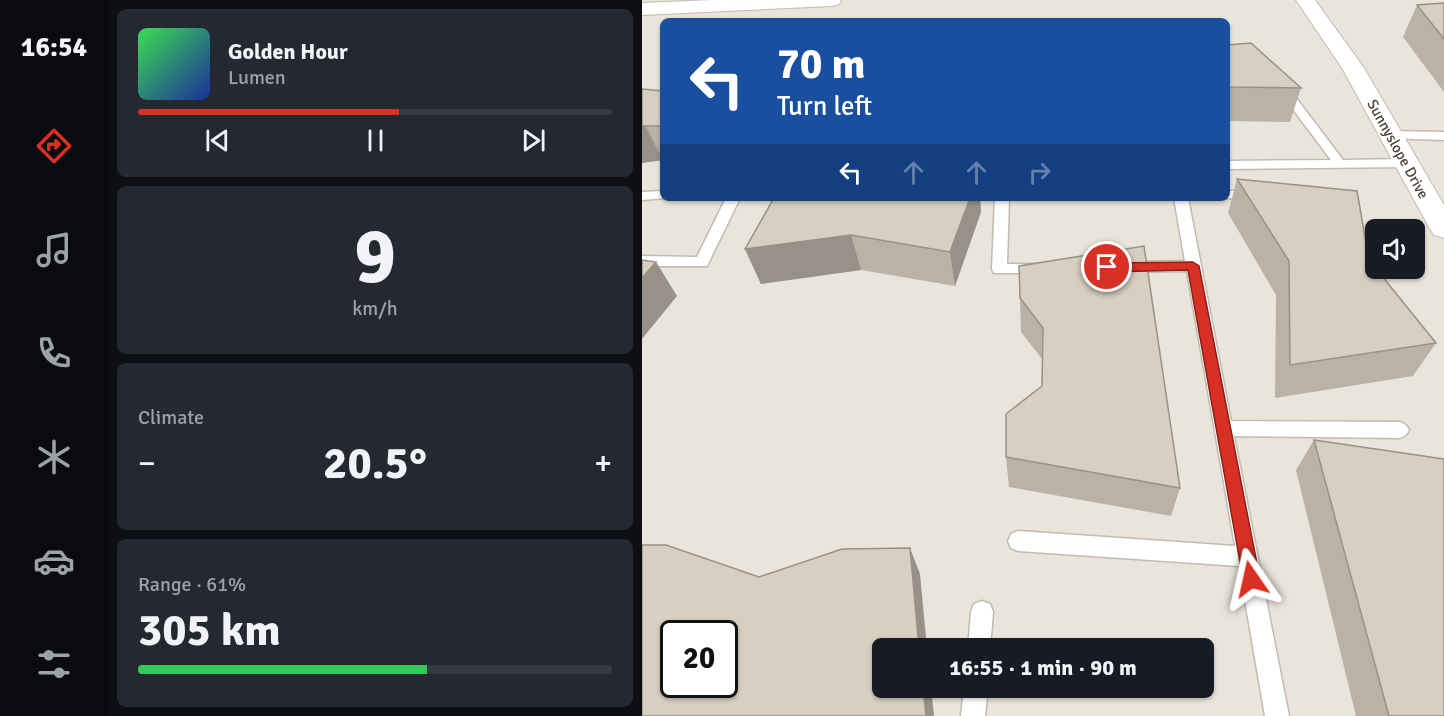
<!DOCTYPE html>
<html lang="en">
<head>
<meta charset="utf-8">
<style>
	:root { --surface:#171b24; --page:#242831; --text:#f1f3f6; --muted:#9ea1a6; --line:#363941; --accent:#d93025 }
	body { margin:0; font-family:Signika,sans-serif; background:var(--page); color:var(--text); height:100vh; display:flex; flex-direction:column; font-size:22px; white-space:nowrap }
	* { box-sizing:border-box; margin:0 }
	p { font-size:20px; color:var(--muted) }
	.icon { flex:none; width:33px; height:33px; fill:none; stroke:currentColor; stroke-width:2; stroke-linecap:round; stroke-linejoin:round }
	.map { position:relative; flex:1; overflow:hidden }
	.sheet { display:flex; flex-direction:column; gap:9px; padding:9px; background:#0d0f14; width:534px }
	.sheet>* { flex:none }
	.top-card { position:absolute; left:18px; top:18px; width:570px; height:183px; border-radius:9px; box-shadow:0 2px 4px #0004; background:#1a4fa0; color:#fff; overflow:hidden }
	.buttons { position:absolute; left:723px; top:219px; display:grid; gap:12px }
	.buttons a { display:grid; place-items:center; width:60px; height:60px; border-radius:9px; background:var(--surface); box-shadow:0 2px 4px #0004; font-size:30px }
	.speed { position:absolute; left:18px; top:620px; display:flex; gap:12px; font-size:30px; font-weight:700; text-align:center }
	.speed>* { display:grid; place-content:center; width:78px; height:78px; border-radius:50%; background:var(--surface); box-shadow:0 2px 4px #0004; line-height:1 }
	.speed .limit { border:3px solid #111; border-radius:9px; background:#fff; color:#111 }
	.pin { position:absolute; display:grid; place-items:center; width:51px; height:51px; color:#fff; margin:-26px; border:3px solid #fff; border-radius:50%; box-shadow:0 2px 6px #0007 }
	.me { position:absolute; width:66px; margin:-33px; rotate:349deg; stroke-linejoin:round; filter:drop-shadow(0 0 4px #0008) }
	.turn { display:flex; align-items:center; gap:21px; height:126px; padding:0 18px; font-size:27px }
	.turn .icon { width:78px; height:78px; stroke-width:2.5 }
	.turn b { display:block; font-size:42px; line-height:51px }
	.lanes { display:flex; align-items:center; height:57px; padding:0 18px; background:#0003; justify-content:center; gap:30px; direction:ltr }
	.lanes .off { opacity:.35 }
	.big { font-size:45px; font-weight:700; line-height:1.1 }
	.sheet .card { flex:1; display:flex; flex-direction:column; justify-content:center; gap:9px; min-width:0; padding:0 21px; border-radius:9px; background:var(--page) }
	.sheet .dial { align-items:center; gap:0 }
	.dial b { font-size:78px; line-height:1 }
	.song { display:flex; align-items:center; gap:18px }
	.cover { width:72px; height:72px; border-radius:9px; background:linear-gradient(135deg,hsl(130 70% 55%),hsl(230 70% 35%)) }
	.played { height:6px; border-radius:3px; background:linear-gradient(90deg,var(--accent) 55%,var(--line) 55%) }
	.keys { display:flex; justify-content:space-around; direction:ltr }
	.heat { display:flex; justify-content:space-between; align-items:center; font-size:33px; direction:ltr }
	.charge { height:9px; border-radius:4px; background:linear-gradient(90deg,#34c759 61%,var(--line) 0) }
	.trip { position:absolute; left:230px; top:638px; width:342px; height:60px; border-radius:9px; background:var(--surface); box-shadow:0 2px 4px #0004; font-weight:700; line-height:60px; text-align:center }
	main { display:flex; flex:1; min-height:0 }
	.tabs { display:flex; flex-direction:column; width:108px; justify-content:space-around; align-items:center; background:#090b0e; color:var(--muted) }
	.tabs .icon { width:42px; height:42px }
	.tabs .current { color:var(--accent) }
	.tabs b { font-size:27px; color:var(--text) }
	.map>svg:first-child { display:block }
	.residential { fill:#eae5da; fill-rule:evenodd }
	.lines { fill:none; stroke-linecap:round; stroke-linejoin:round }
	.lane-casing { stroke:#c2bbae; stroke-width:3 }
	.street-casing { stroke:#c2bbae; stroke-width:2 }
	.lane { fill:#fff; fill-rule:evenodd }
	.street { fill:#fff; fill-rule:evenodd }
	.wall { fill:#bab2a6 }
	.shaded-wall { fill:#979187 }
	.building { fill:#d8cfc1; stroke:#979187; stroke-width:1.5; fill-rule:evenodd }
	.route { fill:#d93025; stroke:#8d1f18; stroke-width:1.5 }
	.labels { text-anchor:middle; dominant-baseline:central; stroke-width:4.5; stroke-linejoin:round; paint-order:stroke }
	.far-street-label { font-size:15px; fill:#4b4439; stroke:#fff }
</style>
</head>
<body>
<main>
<nav class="tabs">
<b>16:54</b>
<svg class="icon current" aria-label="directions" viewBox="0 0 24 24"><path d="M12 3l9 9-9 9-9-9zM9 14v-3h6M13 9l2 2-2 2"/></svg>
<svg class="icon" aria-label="music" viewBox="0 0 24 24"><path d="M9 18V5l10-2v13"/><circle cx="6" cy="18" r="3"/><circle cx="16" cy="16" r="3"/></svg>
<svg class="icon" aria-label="phone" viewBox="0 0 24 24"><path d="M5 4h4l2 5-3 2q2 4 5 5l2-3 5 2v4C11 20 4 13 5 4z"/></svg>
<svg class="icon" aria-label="climate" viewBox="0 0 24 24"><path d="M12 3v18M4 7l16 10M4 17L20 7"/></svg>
<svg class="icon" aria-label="car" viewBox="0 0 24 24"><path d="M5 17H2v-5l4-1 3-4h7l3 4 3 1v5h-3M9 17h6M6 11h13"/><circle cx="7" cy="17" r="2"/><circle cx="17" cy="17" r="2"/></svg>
<svg class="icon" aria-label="filters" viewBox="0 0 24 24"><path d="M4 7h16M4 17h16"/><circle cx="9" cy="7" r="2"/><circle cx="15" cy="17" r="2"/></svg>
</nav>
<section class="sheet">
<div class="card">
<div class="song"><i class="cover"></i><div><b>Golden Hour</b><p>Lumen</p></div></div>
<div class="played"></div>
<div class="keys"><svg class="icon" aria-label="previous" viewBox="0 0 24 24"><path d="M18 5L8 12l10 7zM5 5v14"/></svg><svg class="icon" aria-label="pause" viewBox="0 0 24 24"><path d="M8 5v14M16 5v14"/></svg><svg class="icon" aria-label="next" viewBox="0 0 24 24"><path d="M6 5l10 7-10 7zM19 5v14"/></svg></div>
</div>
<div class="card dial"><b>9</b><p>km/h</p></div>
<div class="card"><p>Climate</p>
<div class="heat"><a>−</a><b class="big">20.5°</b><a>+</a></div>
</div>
<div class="card"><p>Range · 61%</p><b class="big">305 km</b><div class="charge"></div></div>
</section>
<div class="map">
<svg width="802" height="716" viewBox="0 0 802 716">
	<rect width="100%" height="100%" fill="#f6f3ec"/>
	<path class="residential" d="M 0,0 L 802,0 L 802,716 L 0,716 ZM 21,21 L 585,21 L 585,198 L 21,198 ZM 734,230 L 772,230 L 772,268 L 734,268 ZM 32,633 L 82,633 L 82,684 L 32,684 ZM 240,648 L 561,648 L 561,687 L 240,687 Z"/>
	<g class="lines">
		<defs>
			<g id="lane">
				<path d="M 641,85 L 645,86 L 701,160 L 765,159 L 771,163 L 765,167 L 585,169 L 585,161 L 689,160 L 635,88 Z"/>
				<path d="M 749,131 L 802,132 L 802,140 L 745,138 L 745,132 Z"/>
				<path d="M 21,191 L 21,198 L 25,198 L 0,200 L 0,192 Z"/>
				<path d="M 585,191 L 612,191 L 619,195 L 612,199 L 581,198 L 585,198 Z"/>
				<path d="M 84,198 L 98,198 L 65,266 L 0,266 L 0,256 L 55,257 Z"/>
				<path d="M 353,198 L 367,198 L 365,264 L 397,264 L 404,269 L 402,273 L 352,273 L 350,269 Z"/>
				<path d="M 532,198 L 546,198 L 589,421 L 758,422 L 764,425 L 767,430 L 764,435 L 758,438 L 592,436 L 647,716 L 623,716 L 597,566 L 376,551 L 369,548 L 366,541 L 369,534 L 376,531 L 593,546 L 545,271 L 483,272 L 476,267 L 483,262 L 543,261 Z"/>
				<path d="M 340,601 L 348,604 L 351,612 L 348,648 L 326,648 L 329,612 L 332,604 Z"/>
				<path d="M 322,687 L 346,687 L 343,716 L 319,716 Z"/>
			</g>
			<g id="street">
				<path d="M 70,0 L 199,0 L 197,4 L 190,6 L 0,15 L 0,3 Z"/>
				<path d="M 654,0 L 673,0 L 722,68 L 802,205 L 802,238 L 792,235 L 788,229 L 700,68 Z"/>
			</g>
		</defs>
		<use href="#lane" class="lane-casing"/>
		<use href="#street" class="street-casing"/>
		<use href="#lane" class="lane"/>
		<use href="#street" class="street"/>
	</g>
	<g class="wall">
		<path d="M 802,3 L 802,92 L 761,37 L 775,5 Z"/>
		<path d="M 585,45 L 659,88 L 648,122 L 585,121 Z"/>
		<path d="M 0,89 L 21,91 L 21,160 L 0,163 Z"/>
		<path d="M 595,179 L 727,260 L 794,343 L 771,376 L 633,398 L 634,295 L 586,213 Z"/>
		<path d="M 132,198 L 338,198 L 339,212 L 313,286 L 219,270 L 119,284 L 103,249 Z"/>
		<path d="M 377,266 L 538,488 L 529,516 L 367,487 L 364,457 L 400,386 L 401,360 L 379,332 Z"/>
		<path d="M 672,440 L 802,716 L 714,716 L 654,470 Z"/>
	</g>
	<g class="shaded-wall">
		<path d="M 3,125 L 21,160 L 0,163 L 0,126 Z"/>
		<path d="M 328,198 L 338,198 L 339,212 L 313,286 L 308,252 Z"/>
		<path d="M 209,235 L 219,270 L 119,284 L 103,249 Z"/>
		<path d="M 14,262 L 35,296 L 0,339 L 0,278 Z"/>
		<path d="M 268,548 L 278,574 L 285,648 L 277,648 Z"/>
		<path d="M 281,687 L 289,687 L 292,716 L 284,716 Z"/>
	</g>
	<g class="building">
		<path d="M 802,3 L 802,39 L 775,5 Z"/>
		<path d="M 609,43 L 659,88 L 585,87 L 585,45 Z"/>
		<path d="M 0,89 L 21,91 L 21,126 L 0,126 Z"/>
		<path d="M 595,179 L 715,191 L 727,260 L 794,343 L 648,365 L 647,261 Z"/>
		<path d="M 132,198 L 328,198 L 308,252 L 209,235 L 103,249 Z"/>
		<path d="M 502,246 L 538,488 L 364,457 L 364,414 L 400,386 L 401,328 L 378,298 L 377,266 Z"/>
		<path d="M 0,260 L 14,262 L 0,278 Z"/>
		<path d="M 672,440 L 802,459 L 802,716 L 747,716 Z"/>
		<path d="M 0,545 L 24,545 L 117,577 L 200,549 L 268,548 L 277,648 L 240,648 L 240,687 L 281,687 L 284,716 L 0,716 ZM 32,633 L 82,633 L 82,684 L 32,684 Z"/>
	</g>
	<path class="route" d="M 551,262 L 557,266 L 618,579 L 615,585 L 609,588 L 603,585 L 601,579 L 546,270 L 465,272 L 459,267 L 465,263 Z"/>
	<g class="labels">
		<g class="far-street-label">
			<text transform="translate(756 149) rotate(61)">Sunnyslope Drive</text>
		</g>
	</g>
</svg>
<div class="buttons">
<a><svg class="icon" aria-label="sound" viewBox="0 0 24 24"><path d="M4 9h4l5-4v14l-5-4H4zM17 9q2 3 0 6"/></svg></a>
</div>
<div class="speed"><div class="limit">20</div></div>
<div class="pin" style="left:465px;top:267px;background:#d93025"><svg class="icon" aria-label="arrive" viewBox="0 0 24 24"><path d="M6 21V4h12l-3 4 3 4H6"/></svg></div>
<svg class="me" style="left:609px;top:579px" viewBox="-20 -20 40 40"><path d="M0-17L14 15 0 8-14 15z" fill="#d93025" stroke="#fff" stroke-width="4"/></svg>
<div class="trip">16:55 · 1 min · 90 m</div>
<div class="top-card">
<div class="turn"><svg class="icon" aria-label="left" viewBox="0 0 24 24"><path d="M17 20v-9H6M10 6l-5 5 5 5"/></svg><div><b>70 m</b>Turn left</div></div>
<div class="lanes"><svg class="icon" aria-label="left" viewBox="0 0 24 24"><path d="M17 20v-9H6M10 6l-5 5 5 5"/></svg><svg class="icon off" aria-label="ahead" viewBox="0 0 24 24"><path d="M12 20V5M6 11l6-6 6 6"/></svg><svg class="icon off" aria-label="ahead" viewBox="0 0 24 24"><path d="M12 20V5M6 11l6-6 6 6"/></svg><svg class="icon off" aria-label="right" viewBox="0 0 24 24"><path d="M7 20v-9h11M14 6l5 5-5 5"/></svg></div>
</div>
</div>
</main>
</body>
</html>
